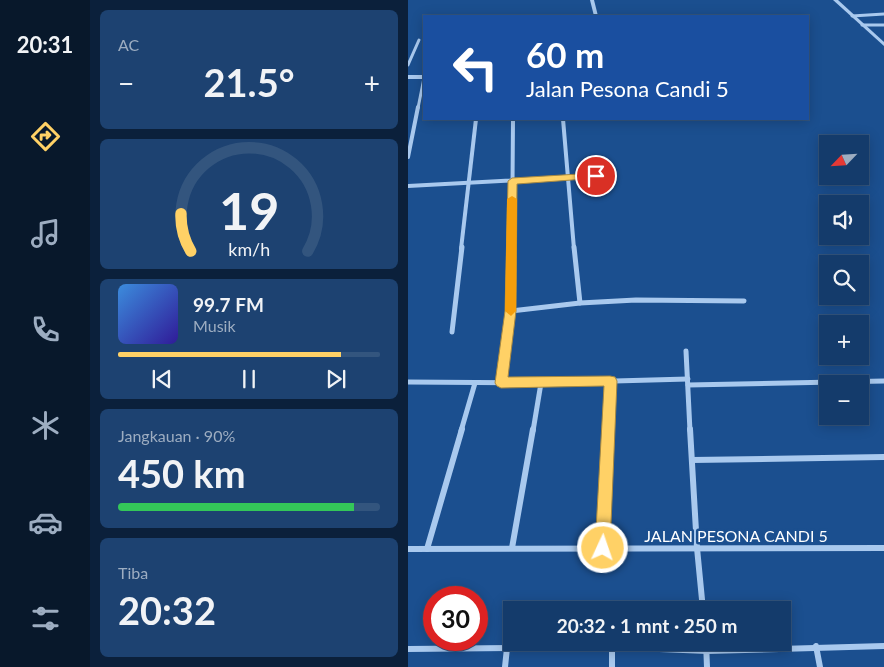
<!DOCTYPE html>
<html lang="id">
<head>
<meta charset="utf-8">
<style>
	:root { --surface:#143b6b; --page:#1d4271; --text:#f1f3f6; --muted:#9dadc1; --line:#33557e; --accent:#ffd166 }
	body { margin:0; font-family:Lato,sans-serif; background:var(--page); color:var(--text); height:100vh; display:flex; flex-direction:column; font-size:19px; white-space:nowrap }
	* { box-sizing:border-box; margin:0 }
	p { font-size:16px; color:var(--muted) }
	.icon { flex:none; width:28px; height:28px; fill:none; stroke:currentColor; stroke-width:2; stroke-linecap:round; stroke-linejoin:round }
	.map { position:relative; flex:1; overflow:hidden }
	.panel { display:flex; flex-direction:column; gap:10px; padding:10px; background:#0b203b; width:318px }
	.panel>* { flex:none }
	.banner { position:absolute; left:15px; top:15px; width:386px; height:105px; border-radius:0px; box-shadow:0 2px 12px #0003,0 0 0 1px var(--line); background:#1a4fa0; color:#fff; overflow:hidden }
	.needle { width:32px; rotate:245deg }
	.buttons { position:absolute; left:411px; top:135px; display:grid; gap:10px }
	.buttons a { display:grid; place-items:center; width:50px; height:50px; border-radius:0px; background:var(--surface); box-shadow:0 2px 12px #0003,0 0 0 1px var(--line); font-size:25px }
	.speed { position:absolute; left:15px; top:586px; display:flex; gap:10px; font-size:25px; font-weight:700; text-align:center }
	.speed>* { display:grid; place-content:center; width:65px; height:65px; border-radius:50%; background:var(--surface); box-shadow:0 2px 12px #0003,0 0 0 1px var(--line); line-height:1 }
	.speed .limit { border:8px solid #d22; background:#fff; color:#111 }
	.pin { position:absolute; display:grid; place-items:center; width:42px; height:42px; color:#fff; margin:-21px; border:2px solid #fff; border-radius:50%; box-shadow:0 1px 5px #0007 }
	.me { position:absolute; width:55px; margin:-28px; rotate:3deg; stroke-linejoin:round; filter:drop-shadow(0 0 4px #0008) }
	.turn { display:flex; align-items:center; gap:18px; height:105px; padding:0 20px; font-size:22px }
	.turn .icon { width:65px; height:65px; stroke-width:2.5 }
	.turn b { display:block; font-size:35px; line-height:42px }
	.big { font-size:38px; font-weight:700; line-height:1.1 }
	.panel .widget { flex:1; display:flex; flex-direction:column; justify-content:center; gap:8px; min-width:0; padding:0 18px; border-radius:8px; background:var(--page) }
	.panel .dial { align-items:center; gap:0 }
	.dial svg { height:130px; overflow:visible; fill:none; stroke:var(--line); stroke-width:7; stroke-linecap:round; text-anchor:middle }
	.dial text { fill:var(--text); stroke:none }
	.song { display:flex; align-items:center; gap:15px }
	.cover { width:60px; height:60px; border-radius:8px; background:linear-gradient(135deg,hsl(210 70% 55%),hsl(250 70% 35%)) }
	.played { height:5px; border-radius:2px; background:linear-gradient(90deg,var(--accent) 85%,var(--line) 85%) }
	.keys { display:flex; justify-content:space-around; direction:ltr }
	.heat { display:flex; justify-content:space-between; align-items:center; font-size:28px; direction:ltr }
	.charge { height:8px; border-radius:4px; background:linear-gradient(90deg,#34c759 90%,var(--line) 0) }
	.trip { position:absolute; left:95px; top:601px; width:288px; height:50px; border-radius:0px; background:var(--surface); box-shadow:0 2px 12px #0003,0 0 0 1px var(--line); font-weight:700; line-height:50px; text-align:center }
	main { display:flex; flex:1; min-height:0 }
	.tab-bar { display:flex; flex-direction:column; width:90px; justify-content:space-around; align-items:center; background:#08182b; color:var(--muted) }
	.tab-bar .icon { width:35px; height:35px }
	.tab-bar .on { color:var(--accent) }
	.tab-bar b { font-size:22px; color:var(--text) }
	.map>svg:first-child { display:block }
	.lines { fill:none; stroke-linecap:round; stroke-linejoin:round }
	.minor-far3 { stroke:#a9c9ee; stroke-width:3 }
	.minor-far2 { stroke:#a9c9ee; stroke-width:4 }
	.minor-far1 { stroke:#a9c9ee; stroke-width:5 }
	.minor { stroke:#a9c9ee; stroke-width:6 }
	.tertiary { fill:#a9c9ee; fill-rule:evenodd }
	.route { fill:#ffd166; stroke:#a68842 }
	.slow { fill:#f59e0b }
	.labels { text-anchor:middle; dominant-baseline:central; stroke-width:5; stroke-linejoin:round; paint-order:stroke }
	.near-street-label { font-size:16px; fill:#fff; stroke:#1b4f8f }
</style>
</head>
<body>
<main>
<nav class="tab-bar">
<b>20:31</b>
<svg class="icon on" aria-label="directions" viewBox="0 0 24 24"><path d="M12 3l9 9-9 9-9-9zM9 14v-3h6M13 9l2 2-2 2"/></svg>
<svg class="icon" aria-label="music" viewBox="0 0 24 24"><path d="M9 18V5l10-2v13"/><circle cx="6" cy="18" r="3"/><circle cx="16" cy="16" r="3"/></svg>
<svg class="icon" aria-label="phone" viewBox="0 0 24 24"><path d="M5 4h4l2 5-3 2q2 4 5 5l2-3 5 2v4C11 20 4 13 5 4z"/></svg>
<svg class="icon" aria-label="climate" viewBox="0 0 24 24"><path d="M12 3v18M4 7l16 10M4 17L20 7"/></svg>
<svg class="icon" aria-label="car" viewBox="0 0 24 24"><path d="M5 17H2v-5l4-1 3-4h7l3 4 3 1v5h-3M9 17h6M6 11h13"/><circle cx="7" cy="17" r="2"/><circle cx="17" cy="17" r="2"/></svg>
<svg class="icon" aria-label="filters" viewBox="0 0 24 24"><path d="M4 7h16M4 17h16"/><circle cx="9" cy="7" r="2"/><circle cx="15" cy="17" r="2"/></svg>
</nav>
<section class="panel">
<div class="widget"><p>AC</p>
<div class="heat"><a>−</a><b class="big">21.5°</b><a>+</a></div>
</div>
<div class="widget dial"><svg viewBox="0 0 100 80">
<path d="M14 69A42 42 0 1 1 86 69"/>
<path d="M14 69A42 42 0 0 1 8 46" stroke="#ffd166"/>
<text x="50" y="56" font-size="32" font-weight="700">19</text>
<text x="50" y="72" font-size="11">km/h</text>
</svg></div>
<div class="widget">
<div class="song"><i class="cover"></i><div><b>99.7 FM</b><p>Musik</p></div></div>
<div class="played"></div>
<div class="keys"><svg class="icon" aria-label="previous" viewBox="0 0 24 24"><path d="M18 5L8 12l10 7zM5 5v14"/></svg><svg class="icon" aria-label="pause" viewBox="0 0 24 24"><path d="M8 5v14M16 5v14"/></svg><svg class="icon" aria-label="next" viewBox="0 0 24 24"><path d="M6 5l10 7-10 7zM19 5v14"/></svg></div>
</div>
<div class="widget"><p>Jangkauan · 90%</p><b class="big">450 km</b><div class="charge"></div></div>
<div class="widget"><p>Tiba</p><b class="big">20:32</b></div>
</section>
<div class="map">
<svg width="477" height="667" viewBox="0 0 477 667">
	<rect width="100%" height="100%" fill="#1b4f8f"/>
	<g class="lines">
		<g class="minor-far3">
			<path d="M 444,16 L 477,14"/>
			<path d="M 454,25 L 477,25"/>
			<path d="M 0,65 L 11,40"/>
			<path d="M 10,108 L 16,78"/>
		</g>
		<g class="minor-far2">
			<path d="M 155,119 L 166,249"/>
			<path d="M 0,157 L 10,107"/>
			<path d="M 0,186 L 188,176"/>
			<path d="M 53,249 L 68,119"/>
			<path d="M 104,249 L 105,119"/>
		</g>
		<g class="minor-far1">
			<path d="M 166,247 L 172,303"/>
			<path d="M 103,311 L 172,303 L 228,300 L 336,301"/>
			<path d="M 44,332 L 54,247"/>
			<path d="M 278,351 L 282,431"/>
			<path d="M 0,382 L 133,383 L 280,379"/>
			<path d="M 93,383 L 103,311 L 104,247"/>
			<path d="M 280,385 L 477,381"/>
			<path d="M 53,431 L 67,383"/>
			<path d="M 125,431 L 133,383"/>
			<path d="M 201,431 L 203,381"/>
		</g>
		<g class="minor">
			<path d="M 282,429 L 289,548 L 295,610"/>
			<path d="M 284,460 L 477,457"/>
			<path d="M 104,548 L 125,429"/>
			<path d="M 195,548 L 201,429"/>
			<path d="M 0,549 L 477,548"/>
			<path d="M 19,549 L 54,429"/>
			<path d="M 298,642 L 299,667"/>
			<path d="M 408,646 L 412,667"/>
			<path d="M 204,647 L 204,667"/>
			<path d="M 0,649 L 204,647 L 299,651 L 477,646"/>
			<path d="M 97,667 L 99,648"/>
		</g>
		<g class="tertiary">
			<path d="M 182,0 L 186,0 L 190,16 L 186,16 Z"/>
			<path d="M 425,0 L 430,0 L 477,43 L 477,47 Z"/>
			<rect x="0" y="75" width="16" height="4"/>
		</g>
	</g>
	<path class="route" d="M 188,173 L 191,174 L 191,178 L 109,184 L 108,311 L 100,377 L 202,376 L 207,377 L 209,381 L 202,548 L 200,553 L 195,555 L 189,553 L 187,548 L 196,386 L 93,388 L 89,386 L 87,383 L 97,311 L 100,181 L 104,178 Z"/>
	<path class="slow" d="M 104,196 L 109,199 L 108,311 L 103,316 L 97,311 L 99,199 Z"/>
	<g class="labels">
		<g class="near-street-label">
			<text x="328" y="535">JALAN PESONA CANDI 5</text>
		</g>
	</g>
</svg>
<div class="buttons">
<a><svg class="needle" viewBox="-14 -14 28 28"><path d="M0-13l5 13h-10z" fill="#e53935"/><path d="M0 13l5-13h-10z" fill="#9dadc1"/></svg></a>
<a><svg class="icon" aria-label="sound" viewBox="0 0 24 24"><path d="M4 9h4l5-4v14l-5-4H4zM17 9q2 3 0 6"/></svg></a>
<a><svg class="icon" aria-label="search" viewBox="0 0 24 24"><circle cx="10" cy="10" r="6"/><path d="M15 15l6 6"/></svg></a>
<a>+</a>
<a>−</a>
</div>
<div class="speed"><div class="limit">30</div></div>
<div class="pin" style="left:188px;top:176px;background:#d93025"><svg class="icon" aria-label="arrive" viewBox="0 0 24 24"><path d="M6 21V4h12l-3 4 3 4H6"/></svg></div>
<svg class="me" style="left:195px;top:548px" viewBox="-20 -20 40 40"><circle r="17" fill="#ffd166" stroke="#fff" stroke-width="3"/><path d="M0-11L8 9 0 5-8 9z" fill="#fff"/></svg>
<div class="trip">20:32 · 1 mnt · 250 m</div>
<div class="banner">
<div class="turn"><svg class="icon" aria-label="left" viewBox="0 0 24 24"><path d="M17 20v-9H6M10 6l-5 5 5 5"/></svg><div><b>60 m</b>Jalan Pesona Candi 5</div></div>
</div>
</div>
</main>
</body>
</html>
